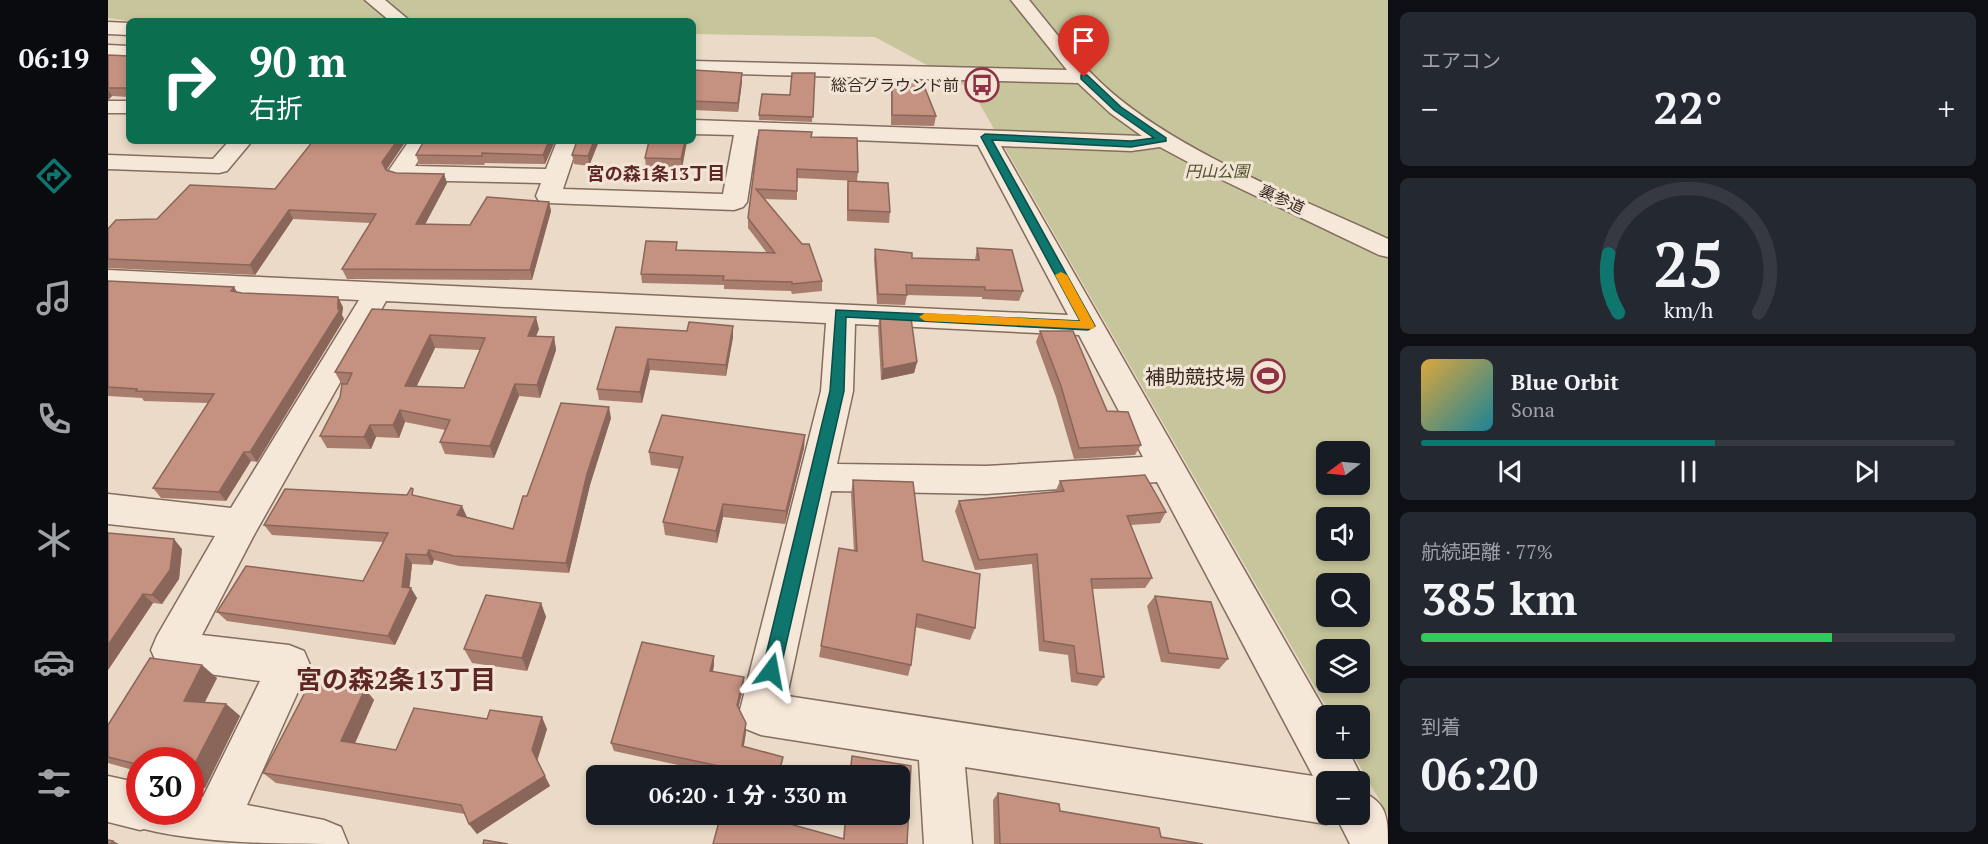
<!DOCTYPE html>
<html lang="ja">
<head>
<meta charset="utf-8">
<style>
	:root { --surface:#171b24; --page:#242831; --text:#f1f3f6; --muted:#9ea1a6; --line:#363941; --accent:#0f766e }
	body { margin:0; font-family:"PT Serif","Noto Sans JP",serif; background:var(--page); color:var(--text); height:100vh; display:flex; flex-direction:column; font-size:22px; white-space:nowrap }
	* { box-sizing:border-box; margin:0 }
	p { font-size:20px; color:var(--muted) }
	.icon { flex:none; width:33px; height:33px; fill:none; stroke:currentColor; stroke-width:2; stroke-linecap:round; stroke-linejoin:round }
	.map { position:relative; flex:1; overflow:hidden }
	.sheet { display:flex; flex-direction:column; gap:12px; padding:12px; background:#0d0f14; width:600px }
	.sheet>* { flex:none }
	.guide { position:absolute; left:18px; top:18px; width:570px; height:126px; border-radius:9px; box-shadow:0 3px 9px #0003; background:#0b6e4f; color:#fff; overflow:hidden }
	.needle { width:39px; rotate:254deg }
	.fabs { position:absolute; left:1208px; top:441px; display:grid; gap:12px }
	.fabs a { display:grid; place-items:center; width:54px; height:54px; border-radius:9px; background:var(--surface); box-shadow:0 3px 9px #0003; font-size:30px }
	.speed { position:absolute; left:18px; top:747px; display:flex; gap:12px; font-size:30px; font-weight:700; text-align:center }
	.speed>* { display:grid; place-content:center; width:78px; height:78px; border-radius:50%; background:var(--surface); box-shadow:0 3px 9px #0003; line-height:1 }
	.speed .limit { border:9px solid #d22; background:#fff; color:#111 }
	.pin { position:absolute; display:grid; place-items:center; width:51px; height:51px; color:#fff; margin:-62px -26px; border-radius:50% 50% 50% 0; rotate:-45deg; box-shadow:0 0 6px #0007 }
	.pin .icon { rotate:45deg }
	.me { position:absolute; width:66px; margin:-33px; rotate:13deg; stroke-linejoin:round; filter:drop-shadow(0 0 4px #0008) }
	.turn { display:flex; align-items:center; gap:21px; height:126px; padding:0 24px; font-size:27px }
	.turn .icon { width:78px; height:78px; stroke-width:2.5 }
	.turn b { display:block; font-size:42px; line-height:51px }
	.big { font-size:45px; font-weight:800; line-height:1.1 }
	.sheet .tile { flex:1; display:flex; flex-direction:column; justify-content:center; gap:9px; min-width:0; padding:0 21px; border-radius:9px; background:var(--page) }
	.sheet .dial { align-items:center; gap:0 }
	.dial svg { height:156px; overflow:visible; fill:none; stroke:var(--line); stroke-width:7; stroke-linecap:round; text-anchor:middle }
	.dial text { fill:var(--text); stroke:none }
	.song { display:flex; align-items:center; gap:18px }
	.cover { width:72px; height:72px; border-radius:9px; background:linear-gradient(135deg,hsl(40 70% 55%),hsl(190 70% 35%)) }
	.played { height:6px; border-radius:3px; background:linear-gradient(90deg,var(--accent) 55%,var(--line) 55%) }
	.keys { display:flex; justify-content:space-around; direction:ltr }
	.heat { display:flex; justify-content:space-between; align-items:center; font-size:33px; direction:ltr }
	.charge { height:9px; border-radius:4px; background:linear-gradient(90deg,#34c759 77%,var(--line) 0) }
	.trip { position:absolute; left:478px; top:765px; width:324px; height:60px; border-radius:9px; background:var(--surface); box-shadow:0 3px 9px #0003; font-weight:800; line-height:60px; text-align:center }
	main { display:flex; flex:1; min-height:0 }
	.menu { display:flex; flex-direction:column; width:108px; justify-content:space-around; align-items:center; background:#090b0e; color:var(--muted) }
	.menu .icon { width:42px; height:42px }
	.menu .selected { color:var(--accent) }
	.menu b { font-size:27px; color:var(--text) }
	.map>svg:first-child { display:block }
	.green { fill:#c7c59b; fill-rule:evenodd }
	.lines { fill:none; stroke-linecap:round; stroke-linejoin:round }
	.minor-casing { stroke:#846c5e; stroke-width:3 }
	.minor { fill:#f6e8d9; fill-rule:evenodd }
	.wall { fill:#a97d6e; fill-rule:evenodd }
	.shaded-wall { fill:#8a665a }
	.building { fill:#c59180; stroke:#8a665a; stroke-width:1.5; fill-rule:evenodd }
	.route { fill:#0f766e; stroke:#0a4d48; stroke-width:1.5 }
	.slow { fill:#f59e0b }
	.labels { text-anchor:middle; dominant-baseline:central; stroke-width:6; stroke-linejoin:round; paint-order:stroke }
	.far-poi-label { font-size:16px; fill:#362720; stroke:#f2e5d6; text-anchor:end }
	.far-park-label { font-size:16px; font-style:italic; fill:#4d5029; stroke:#f2e5d6 }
	.far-street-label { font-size:16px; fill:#362720; stroke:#f2e5d6 }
	.far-neighbourhood-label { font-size:18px; font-weight:bold; fill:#5e2624; stroke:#f2e5d6 }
	.poi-label { font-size:20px; fill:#362720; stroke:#f2e5d6; text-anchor:end }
	.near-neighbourhood-label { font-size:26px; font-weight:bold; fill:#5e2624; stroke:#f2e5d6 }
</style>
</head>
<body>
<main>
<nav class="menu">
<b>06:19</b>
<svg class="icon selected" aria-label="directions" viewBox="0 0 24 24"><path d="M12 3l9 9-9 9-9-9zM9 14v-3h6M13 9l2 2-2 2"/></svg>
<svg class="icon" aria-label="music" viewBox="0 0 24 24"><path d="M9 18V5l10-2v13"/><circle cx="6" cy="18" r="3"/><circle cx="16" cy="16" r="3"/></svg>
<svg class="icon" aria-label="phone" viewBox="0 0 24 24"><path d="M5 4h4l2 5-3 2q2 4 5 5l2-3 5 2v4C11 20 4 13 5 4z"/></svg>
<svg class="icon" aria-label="climate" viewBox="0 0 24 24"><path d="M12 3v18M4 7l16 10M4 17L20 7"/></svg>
<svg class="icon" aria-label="car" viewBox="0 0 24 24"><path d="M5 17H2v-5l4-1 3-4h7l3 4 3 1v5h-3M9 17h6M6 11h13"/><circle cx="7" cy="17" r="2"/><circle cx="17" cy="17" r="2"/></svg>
<svg class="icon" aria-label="filters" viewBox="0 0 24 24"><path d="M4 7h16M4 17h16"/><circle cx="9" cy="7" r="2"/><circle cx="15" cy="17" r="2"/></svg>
</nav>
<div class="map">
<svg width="1280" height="844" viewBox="0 0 1280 844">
	<rect width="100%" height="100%" fill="#eadac7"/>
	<path class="green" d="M 0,0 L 1280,0 L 1280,815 L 1242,749 L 1251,748 L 1251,716 L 1223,715 L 863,89 L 767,37 L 585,34 L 585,21 L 21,21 L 0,18 ZM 1218,452 L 1251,452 L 1251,484 L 1218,484 ZM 1218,518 L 1251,518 L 1251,550 L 1218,550 ZM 1218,584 L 1251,584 L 1251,616 L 1218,616 ZM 1218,650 L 1251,650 L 1251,682 L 1218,682 Z"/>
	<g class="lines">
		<defs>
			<g id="minor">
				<path d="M 257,0 L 277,0 L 302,21 L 282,21 Z"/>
				<path d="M 903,0 L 921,0 C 947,32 972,65 1003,92 C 1078,156 1190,197 1280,239 L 1280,257 L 1271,255 L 1104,175 L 1052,147 L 1023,151 L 893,146 L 1220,716 L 1218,716 L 1218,748 L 1239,748 L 1256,782 L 1252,791 C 1279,802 1280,817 1280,844 L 1242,844 L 1230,820 L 1218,824 L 857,767 L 864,844 L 816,844 L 811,760 L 653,735 L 638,729 L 631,714 L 713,391 L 718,323 L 278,301 L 146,535 L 94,635 L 181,645 L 196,651 L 202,665 L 139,805 L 216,820 L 233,827 L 240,844 C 176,844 96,844 36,829 L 32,830 L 0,822 L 0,776 L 32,783 L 32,812 L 82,812 L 82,794 L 95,797 L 152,681 L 64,669 L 49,664 L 43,650 L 49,636 L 107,536 L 0,524 L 0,494 L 123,508 L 251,300 L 0,288 L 0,270 L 960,315 L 870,145 L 649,136 L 639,202 L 635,207 L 626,210 L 440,203 L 431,201 L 428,196 L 433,183 L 291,180 L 283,178 L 279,173 L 301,141 L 323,141 L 307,166 L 438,169 L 449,141 L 471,141 L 455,189 L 615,194 L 626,135 L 585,134 L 585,120 L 1034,136 L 1002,113 L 970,83 L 585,73 L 585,61 L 959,70 ZM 747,324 L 971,335 L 1035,457 L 878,466 L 729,464 L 745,391 ZM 1049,482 L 1205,776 L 679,696 L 723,491 L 878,494 ZM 1218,782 L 1251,782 L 1251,814 L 1218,814 Z"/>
				<path d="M 0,22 L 21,23 L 21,35 L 0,34 Z"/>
				<path d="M 0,45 L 21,46 L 21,58 L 0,57 Z"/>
				<rect x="0" y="101" width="21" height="12"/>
				<path d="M 121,141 L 144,141 L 119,171 L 111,173 L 0,169 L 0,155 L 105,159 Z"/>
			</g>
		</defs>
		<use href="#minor" class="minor-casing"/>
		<use href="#minor" class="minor"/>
	</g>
	<g class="wall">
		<path d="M 0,55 L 21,56 L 21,97 L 4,96 L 0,100 Z"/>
		<path d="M 585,70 L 634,82 L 630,112 L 585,110 Z"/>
		<path d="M 707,73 L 704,122 L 651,120 L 651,115 L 682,95 Z"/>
		<path d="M 784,81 L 828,116 L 826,126 L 783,125 L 783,91 Z"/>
		<path d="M 651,130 L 703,137 L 750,172 L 749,181 L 689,178 L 689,200 L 656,199 L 714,281 L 714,291 L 684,294 L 683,291 L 616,289 L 616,285 L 534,283 L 533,274 L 570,251 L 659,253 L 640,228 L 640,218 Z"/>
		<path d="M 205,141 L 298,141 L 278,170 L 288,173 L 336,174 L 339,183 L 317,224 L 362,225 L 441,202 L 443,211 L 424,280 L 239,279 L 234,269 L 262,223 L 185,219 L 147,275 L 0,268 L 0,229 L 49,219 L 167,189 Z"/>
		<path d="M 447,141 L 437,164 L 377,163 L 376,165 L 311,164 L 308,155 Z"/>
		<path d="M 469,141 L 491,141 L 481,166 L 466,164 L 464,155 Z"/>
		<path d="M 541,141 L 579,141 L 574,168 L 538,167 L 537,158 Z"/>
		<path d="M 740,181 L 782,212 L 781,223 L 739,221 L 739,191 Z"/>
		<path d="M 869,248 L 915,291 L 911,301 L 874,299 L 874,297 L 799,295 L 797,305 L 769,304 L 766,259 L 767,249 L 804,258 L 867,260 Z"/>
		<path d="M 0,281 L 126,287 L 129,293 L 235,307 L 234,315 L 236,319 L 149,462 L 143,461 L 118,501 L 53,498 L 45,488 L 100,403 L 36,401 L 34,398 L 0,396 Z"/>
		<path d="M 264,309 L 431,329 L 428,336 L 446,337 L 448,350 L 432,398 L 411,396 L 386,458 L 337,454 L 332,442 L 337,430 L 297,422 L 291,438 L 268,437 L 263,449 L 219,448 L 212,436 L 232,397 L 234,385 L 227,372 ZM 327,348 L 372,350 L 356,388 L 308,387 Z"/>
		<path d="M 772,316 L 809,362 L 806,373 L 773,380 L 770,327 Z"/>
		<path d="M 508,327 L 625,337 L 618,376 L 542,370 L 534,403 L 491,400 L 489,389 Z"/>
		<path d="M 932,331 L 999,411 L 1033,445 L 1027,455 L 966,459 L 948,397 L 928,342 Z"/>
		<path d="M 503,418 L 482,485 L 461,573 L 351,566 L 326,560 L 324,565 L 304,564 L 301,588 L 309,598 L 287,645 L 119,621 L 109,612 L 255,581 L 275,542 L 164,535 L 156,525 L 308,496 L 359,517 L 358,517 L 405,529 L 419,496 Z"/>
		<path d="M 696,448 L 677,524 L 615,517 L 609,543 L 557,535 L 555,522 L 571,469 L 543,465 L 541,452 Z"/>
		<path d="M 745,480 L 815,561 L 867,628 L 862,640 L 807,627 L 803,665 L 800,676 L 711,657 L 713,646 L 746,551 L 743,494 Z"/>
		<path d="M 952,481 L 1058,512 L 1052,523 L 1023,525 L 1044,578 L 1037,588 L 984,589 L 996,677 L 989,686 L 963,682 L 960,655 L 931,651 L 924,564 L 867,570 L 847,511 L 851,501 L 947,492 Z"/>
		<path d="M 0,533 L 74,549 L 71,579 L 54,604 L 45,603 L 0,670 Z"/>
		<path d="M 1047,596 L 1120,659 L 1111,669 L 1053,662 L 1039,606 Z"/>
		<path d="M 433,603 L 438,617 L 419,671 L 364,663 L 356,649 Z"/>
		<path d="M 606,656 L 606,665 L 605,672 L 636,685 L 630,708 L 638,732 L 636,746 L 675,757 L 672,776 L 620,776 L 506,751 L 503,743 Z"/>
		<path d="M 109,678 L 97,702 L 118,704 L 132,716 L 97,788 L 82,785 L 82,760 L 32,760 L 32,772 L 0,763 L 0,725 Z"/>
		<path d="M 257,689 L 266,700 L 247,743 L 288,750 L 439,729 L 429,761 L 442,786 L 369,834 L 361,824 L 357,814 L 168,783 L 155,773 Z"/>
		<path d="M 744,756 L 803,766 L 799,844 L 605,844 L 613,814 L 662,814 L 662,818 L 735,839 L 737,814 L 792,814 L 792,776 L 741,776 Z"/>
		<path d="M 890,793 L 952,811 L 1053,837 L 1095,844 L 886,844 L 885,800 Z"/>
	</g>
	<g class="shaded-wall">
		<path d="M 634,73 L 634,82 L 630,112 L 630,103 Z"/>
		<path d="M 0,89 L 4,96 L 0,100 Z"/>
		<path d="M 289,141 L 298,141 L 277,172 L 274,162 Z"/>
		<path d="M 441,141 L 447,141 L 437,164 L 435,155 Z"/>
		<path d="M 486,141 L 491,141 L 481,166 L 480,156 Z"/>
		<path d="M 577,141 L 579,141 L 574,168 L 573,159 Z"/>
		<path d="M 336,174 L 339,183 L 312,234 L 308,224 Z"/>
		<path d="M 441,202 L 443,211 L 424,280 L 422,270 Z"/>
		<path d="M 181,210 L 185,219 L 147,275 L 142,265 Z"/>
		<path d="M 126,287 L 132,297 L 123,291 Z"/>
		<path d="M 230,297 L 235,307 L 234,315 L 236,319 L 149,462 L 142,452 L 230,309 Z"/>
		<path d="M 428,317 L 431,329 L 423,348 L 420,336 Z"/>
		<path d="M 625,326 L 625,337 L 618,376 L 618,365 Z"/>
		<path d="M 322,335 L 327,348 L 303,398 L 297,386 Z"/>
		<path d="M 446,337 L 448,350 L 432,398 L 429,385 Z"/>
		<path d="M 540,359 L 542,370 L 534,403 L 532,392 Z"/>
		<path d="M 809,362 L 806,373 L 773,380 L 775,369 Z"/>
		<path d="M 407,384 L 411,396 L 386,458 L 382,446 Z"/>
		<path d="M 501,407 L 503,418 L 482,485 L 461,573 L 458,563 L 479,474 Z"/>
		<path d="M 292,410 L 297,422 L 291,438 L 285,425 Z"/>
		<path d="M 262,425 L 268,437 L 263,449 L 256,437 Z"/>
		<path d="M 697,435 L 696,448 L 677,524 L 678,511 Z"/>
		<path d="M 136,452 L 143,461 L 118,501 L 111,492 Z"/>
		<path d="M 615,504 L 615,517 L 609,543 L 608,531 Z"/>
		<path d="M 354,506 L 359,517 L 353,525 L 349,515 Z"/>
		<path d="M 66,539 L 74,549 L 71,579 L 54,604 L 44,595 Z"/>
		<path d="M 321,550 L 326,560 L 324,565 L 319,555 Z"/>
		<path d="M 298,554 L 304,564 L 301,593 L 303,588 L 309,598 L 287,645 L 280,636 L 294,587 Z"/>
		<path d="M 35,594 L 45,603 L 0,670 L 0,645 Z"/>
		<path d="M 433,603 L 438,617 L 419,671 L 414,658 Z"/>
		<path d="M 606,656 L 606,665 L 603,680 L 602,671 Z"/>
		<path d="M 94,665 L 109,678 L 91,713 L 76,701 Z"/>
		<path d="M 636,677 L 636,685 L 629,713 L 629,705 Z"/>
		<path d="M 257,689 L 266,700 L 243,752 L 233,741 Z"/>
		<path d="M 118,704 L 132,716 L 97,788 L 82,779 L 82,773 Z"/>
		<path d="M 434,717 L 439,729 L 429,761 L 442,786 L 369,834 L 361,824 L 424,750 Z"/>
		<path d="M 638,723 L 638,732 L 634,754 L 634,746 Z"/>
		<path d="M 5,841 L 11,844 L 2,844 Z"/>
	</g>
	<g class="building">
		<path d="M 0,55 L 21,56 L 21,88 L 0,88 Z"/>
		<path d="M 585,70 L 634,73 L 630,103 L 585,101 Z"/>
		<path d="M 684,73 L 707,73 L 705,117 L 651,115 L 654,94 L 682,95 Z"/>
		<path d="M 784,81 L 814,81 L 828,116 L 784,115 Z"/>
		<path d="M 651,130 L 704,132 L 703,137 L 749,138 L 750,172 L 689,169 L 689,191 L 648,189 L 694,244 L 701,244 L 714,281 L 684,284 L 684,282 L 615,280 L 616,276 L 533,274 L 538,241 L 569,242 L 568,250 L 667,253 L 640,218 Z"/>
		<path d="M 205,141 L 289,141 L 274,162 L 278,170 L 288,173 L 336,174 L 308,224 L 362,225 L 379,197 L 441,202 L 422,270 L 234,269 L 268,214 L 181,210 L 142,265 L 0,259 L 0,229 L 8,220 L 49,219 L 82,185 L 167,189 Z"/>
		<path d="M 316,141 L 441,141 L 435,155 L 374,153 L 374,156 L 308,155 Z"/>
		<path d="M 469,141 L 486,141 L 480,156 L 464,155 Z"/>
		<path d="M 541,141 L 577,141 L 573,159 L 537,158 Z"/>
		<path d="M 740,181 L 780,183 L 782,212 L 740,210 Z"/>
		<path d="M 869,248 L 904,250 L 915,291 L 877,290 L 877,287 L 798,285 L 799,295 L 770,294 L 767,249 L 804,253 L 804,258 L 871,260 Z"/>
		<path d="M 0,281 L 126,287 L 123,291 L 134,293 L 230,297 L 230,309 L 232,310 L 142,452 L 136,452 L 111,492 L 45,488 L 106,394 L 28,391 L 29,389 L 0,387 Z"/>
		<path d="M 264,309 L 428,317 L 420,336 L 446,337 L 429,385 L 407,384 L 382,446 L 332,442 L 342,420 L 292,410 L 285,425 L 262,425 L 256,437 L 212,436 L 232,397 L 234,384 L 239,384 L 244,373 L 227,372 ZM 322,335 L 377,338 L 356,388 L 297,386 Z"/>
		<path d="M 772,316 L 803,318 L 809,362 L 775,369 Z"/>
		<path d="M 581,322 L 625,326 L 618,365 L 540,359 L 532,392 L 489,389 L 508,327 L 579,331 Z"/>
		<path d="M 932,331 L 965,331 L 999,411 L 1020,412 L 1033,445 L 971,448 L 953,386 Z"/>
		<path d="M 453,403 L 501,407 L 479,474 L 458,563 L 346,556 L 321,550 L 319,555 L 298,554 L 294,587 L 303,588 L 280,636 L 109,612 L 138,566 L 255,581 L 280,533 L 156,525 L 177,489 L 299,495 L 303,488 L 305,489 L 304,495 L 354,506 L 349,515 L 405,529 L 415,496 L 419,496 Z"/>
		<path d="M 554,415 L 697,435 L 678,511 L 615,504 L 608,531 L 555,522 L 575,457 L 541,452 Z"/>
		<path d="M 1037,475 L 1058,512 L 1019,516 L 1044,578 L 983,579 L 996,677 L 969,673 L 966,646 L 936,641 L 929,554 L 871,560 L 851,501 L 956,491 L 952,481 Z"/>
		<path d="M 745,480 L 805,482 L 815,561 L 872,574 L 867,628 L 809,614 L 803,665 L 713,646 L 731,548 L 749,551 Z"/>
		<path d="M 0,533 L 66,539 L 62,570 L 44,595 L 35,594 L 0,645 Z"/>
		<path d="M 378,595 L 433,603 L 414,658 L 356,649 Z"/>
		<path d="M 1047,596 L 1103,602 L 1120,659 L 1061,653 Z"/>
		<path d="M 534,642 L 606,656 L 602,671 L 636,677 L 629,705 L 638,723 L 634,746 L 675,757 L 670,776 L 624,776 L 625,769 L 503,743 Z"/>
		<path d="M 42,658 L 94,665 L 76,701 L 118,704 L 82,773 L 82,760 L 32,760 L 32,765 L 0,757 L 0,725 Z"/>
		<path d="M 203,681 L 257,689 L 233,741 L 288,750 L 306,708 L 379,719 L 382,710 L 434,717 L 424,750 L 437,776 L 361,824 L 353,805 L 155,773 Z"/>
		<path d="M 744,756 L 803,766 L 799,844 L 605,844 L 613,814 L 661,814 L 660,818 L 736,839 L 738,814 L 792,814 L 792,776 L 742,776 Z"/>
		<path d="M 890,793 L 951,804 L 952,811 L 1051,828 L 1053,837 L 1095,844 L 892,844 Z"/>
		<path d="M 0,840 L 5,841 L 2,844 L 0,844 Z"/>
		<path d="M 376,840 L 400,844 L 375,844 Z"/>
	</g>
	<path class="route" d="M 973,75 L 979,75 L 1013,107 L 1058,138 L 1058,141 L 1023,147 L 884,140 L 987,326 L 980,330 L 738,317 L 736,391 L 672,671 L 669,676 L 663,679 L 657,676 L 654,671 L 722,391 L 728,310 L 972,321 L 873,137 L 877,134 L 1023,141 L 1046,138 L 1006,110 L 973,79 Z"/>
	<path class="slow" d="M 953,272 L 959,275 L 987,326 L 985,329 L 817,321 L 811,317 L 817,313 L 972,321 L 947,275 Z"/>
	<defs>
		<symbol id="bus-ring" viewBox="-11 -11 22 22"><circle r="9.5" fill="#f2e5d6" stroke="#8d3343" stroke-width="1.5"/><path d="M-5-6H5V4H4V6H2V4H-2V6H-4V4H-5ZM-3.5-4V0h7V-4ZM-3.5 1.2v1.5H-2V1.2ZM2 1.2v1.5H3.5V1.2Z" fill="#8d3343"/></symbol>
		<symbol id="stadium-ring" viewBox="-11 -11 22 22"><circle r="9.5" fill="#f2e5d6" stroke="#8d3343" stroke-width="1.5"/><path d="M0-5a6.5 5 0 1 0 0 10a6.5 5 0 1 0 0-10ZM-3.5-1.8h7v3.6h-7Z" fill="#8d3343"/></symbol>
	</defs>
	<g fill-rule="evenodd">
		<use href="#bus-ring" x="855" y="66" width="38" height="38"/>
		<use href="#stadium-ring" x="1141" y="357" width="38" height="38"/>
	</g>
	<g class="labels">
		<g class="far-poi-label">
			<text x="851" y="85">総合グラウンド前</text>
		</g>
		<g class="far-park-label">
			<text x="1109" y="171">円山公園</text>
		</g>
		<g class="far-street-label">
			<text transform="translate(1174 199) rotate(25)">裏参道</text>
		</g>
		<g class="far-neighbourhood-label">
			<text x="548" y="173">宮の森1条13丁目</text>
		</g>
		<g class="poi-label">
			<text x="1137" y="376">補助競技場</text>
		</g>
		<g class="near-neighbourhood-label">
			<text x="288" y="679">宮の森2条13丁目</text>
		</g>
	</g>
</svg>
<div class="fabs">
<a><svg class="needle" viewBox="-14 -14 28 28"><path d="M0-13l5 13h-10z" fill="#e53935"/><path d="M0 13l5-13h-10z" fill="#9ea1a6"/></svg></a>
<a><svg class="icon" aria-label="sound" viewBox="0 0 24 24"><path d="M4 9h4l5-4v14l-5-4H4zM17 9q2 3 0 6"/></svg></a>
<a><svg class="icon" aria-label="search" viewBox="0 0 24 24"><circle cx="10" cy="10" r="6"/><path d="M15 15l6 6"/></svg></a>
<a><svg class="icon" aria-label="layers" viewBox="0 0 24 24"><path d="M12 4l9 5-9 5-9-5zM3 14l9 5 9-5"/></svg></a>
<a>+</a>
<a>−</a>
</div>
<div class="speed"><div class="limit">30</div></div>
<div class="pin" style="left:976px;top:77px;background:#d93025"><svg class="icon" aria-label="arrive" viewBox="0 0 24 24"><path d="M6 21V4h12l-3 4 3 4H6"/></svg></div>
<svg class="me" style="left:663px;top:671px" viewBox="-20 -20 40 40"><path d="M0-17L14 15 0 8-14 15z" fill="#0f766e" stroke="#fff" stroke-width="4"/></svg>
<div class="trip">06:20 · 1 分 · 330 m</div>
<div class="guide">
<div class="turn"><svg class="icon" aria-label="right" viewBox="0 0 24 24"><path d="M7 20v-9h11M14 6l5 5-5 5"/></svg><div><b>90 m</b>右折</div></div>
</div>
</div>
<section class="sheet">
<div class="tile"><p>エアコン</p>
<div class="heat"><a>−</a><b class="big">22°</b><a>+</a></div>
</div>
<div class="tile dial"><svg viewBox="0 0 100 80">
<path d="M14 69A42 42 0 1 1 86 69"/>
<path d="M14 69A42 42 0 0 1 9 39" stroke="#0f766e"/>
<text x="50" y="56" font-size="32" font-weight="700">25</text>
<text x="50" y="72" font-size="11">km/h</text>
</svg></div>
<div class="tile">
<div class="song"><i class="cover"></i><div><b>Blue Orbit</b><p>Sona</p></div></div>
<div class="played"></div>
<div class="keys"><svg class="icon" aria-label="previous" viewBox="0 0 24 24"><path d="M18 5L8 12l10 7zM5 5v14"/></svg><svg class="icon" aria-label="pause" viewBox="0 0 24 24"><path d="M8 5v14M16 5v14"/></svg><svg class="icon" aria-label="next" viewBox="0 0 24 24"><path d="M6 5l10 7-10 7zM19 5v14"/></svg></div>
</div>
<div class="tile"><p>航続距離 · 77%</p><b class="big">385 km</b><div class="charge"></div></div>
<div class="tile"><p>到着</p><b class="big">06:20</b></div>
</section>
</main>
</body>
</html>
